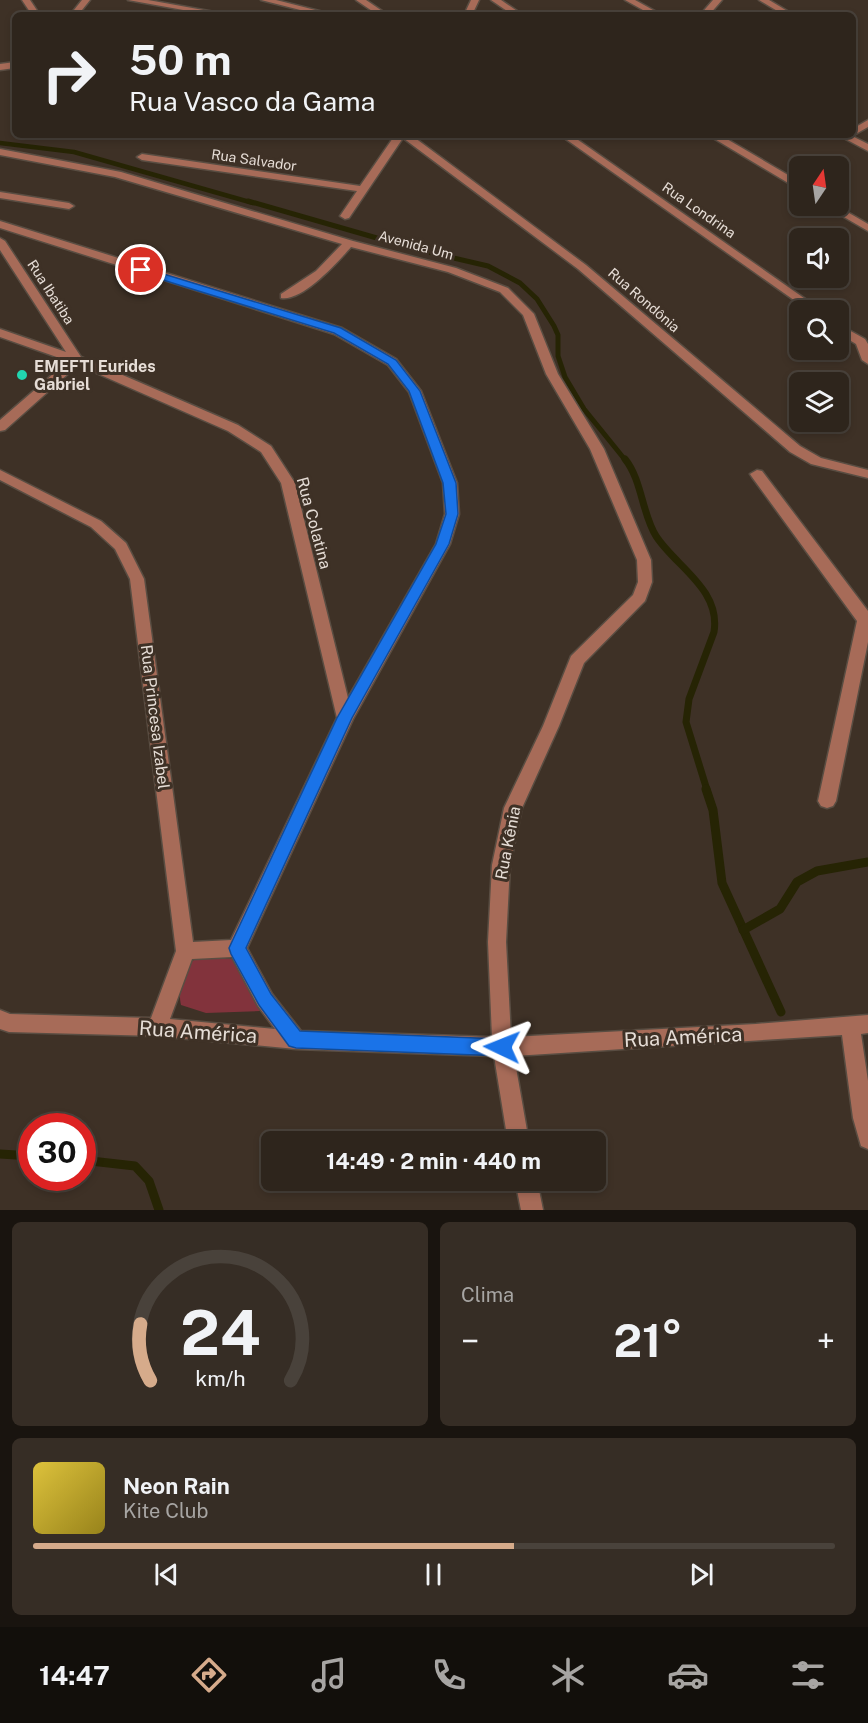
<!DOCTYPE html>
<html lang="pt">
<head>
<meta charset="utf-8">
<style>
	:root { --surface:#2e251c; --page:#362d25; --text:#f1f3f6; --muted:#a7a5a3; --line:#49423b; --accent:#d6ab8b }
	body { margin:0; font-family:"Public Sans",sans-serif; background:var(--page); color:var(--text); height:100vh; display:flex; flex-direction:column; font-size:22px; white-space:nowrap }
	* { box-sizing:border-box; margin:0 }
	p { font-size:20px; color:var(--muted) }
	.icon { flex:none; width:33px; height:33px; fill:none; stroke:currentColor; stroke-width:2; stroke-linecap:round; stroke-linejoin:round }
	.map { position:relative; height:1210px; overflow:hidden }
	.panel { display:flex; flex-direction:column; gap:12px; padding:12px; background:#19140f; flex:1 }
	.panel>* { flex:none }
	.top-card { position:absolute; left:12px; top:12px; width:844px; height:126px; border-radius:9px; box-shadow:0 3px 9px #0003,0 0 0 2px var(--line); background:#2e251c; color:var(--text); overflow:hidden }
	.needle { width:39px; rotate:13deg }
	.fabs { position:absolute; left:789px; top:156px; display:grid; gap:12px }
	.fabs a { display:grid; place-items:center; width:60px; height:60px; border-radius:9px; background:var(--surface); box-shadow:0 3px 9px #0003,0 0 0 2px var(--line); font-size:30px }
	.speed { position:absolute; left:18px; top:1113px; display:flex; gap:12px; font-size:30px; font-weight:700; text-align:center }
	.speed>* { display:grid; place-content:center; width:78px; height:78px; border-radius:50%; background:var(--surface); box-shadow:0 3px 9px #0003,0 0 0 2px var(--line); line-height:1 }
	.speed .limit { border:9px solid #d22; background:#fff; color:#111 }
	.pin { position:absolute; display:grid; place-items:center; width:51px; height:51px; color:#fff; margin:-26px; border:3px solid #fff; border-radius:50%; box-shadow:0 2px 6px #0007 }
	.me { position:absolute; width:66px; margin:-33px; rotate:272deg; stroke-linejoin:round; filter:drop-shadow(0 0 4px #0008) }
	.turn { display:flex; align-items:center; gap:21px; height:126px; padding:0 18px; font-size:27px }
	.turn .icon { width:78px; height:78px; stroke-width:2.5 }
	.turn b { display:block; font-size:42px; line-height:51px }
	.big { font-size:45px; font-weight:700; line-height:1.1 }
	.panel .widget { flex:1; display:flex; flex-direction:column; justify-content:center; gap:9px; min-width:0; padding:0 21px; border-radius:9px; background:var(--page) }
	.panel .dial { align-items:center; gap:0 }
	.dial svg { height:156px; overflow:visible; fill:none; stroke:var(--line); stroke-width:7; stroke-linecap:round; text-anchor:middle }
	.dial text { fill:var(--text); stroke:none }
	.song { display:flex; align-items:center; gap:18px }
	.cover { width:72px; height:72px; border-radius:9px; background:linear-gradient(135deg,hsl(50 70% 55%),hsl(50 70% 35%)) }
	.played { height:6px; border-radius:3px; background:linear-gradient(90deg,var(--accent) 60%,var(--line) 60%) }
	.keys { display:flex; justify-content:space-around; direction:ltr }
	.heat { display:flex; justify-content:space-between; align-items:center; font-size:33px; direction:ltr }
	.panel .tiles { flex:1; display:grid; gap:12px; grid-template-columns:1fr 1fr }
	.widget:last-child { grid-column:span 2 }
	.trip { position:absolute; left:261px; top:1131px; width:345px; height:60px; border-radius:9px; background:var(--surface); box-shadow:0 3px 9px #0003,0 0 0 2px var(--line); font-weight:700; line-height:60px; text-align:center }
	.tab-bar { display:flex; height:96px; justify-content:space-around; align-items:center; background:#120f0b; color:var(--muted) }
	.tab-bar .icon { width:42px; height:42px }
	.tab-bar .on { color:var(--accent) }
	.tab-bar b { font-size:27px; color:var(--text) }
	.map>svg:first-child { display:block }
	.green { fill:#82333c }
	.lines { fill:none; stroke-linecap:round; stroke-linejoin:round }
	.stream-far3 { stroke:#262404; stroke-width:4.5 }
	.stream-far2 { stroke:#262404; stroke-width:5 }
	.stream-far1 { stroke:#262404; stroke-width:7 }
	.stream { stroke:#262404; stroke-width:9 }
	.minor-casing { stroke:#594d42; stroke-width:3 }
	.minor { fill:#a76b58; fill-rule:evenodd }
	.route { fill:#1a73e8; stroke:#114b97; stroke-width:1.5 }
	.poi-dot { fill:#21d5af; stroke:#3e3126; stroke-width:2 }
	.labels { text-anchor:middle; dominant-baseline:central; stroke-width:6; stroke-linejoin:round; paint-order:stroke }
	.far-street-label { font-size:14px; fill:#e6ddd6; stroke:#3e3126 }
	.poi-label { font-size:16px; font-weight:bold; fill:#e6ddd6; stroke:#3e3126; text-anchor:start }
	.street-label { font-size:16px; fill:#e6ddd6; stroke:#3e3126 }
	.near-street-label { font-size:20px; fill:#e6ddd6; stroke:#3e3126 }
</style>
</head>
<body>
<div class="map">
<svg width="868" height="1210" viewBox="0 0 868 1210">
	<rect width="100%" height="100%" fill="#3e3126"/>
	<path class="green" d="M 209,956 L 232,959 L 257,998 L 260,1011 L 206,1013 L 181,1005 C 178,992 180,966 194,960 C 199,958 204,957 209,956 Z"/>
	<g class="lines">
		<path class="stream-far3" d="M 0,143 L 74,152 L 253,203"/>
		<path class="stream-far2" d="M 248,201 L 415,249 L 488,266 L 520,283 L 537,299 L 554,326 L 558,335 L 558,356 L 565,377 L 584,409 L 626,461"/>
		<path class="stream-far1" d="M 625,459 C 642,480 642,514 656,536 C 675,566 721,589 714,632 L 689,699 L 686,722 L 707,790"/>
		<g class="stream">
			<path d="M 706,789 L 713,810 L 722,883 L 781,1012"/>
			<path d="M 743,930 L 780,909 L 797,882 L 817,871 L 868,862"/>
			<path d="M 0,1154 L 32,1156"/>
			<path d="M 82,1160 L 135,1166 L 149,1181 L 159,1210"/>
		</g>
		<defs>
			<g id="minor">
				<path d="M 22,0 L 30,0 L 40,15 L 32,15 Z"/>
				<path d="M 82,0 L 90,0 L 78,15 L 70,15 Z"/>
				<path d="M 128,0 L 148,0 L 231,15 L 211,15 Z"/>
				<path d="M 261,0 L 276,0 L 335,15 L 320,15 Z"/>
				<path d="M 356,0 L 366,0 L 388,15 L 378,15 Z"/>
				<path d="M 471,0 L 479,0 L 472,15 L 464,15 Z"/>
				<path d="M 491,0 L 501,0 L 523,15 L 513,15 Z"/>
				<path d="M 625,0 L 635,0 L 662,15 L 652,15 Z"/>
				<path d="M 713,0 L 722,0 L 709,15 L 700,15 Z"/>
				<path d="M 759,0 L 769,0 L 794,15 L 784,15 Z"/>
				<path d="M 15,62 L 15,68 L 0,70 L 0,64 Z"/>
				<path d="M 868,120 L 868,127 L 854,135 L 854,128 Z"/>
				<path d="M 395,135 L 411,135 L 586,265 L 800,446 L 821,458 L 868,470 L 868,478 L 811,464 L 790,452 L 578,269 L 403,138 L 349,218 L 345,219 L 340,216 L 357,191 L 142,160 L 137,157 L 142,154 L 360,186 Z"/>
				<path d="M 560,135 L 571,135 L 821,310 L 808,310 Z"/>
				<path d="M 708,135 L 720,135 L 800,182 L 800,190 Z"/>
				<path d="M 838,135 L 850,135 L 868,144 L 868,151 Z"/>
				<path d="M 0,149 L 121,172 L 353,241 L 456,268 L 508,288 L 534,314 L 558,374 L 604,449 L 651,560 L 652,582 L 645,601 L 584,663 L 559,726 L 522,808 L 510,865 L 506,942 L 511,1037 L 756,1024 L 868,1015 L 868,1033 L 861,1034 L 868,1081 L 868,1149 L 861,1146 L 853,1118 L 842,1035 L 514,1056 L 529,1142 L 508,1142 L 494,1056 L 296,1049 L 157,1036 L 9,1032 L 0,1029 L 0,1010 L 10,1014 L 151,1018 L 176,951 L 130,579 L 115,549 L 91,527 L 0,480 L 0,470 L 101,521 L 126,543 L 144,579 L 193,942 L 231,940 L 337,718 L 281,483 L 261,452 L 228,431 L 78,365 L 5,430 L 0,431 L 0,420 L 68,361 L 0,337 L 0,329 L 66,352 L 0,250 L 0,238 L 5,241 L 81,357 L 238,425 L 271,446 L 295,483 L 348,698 L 436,544 L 445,514 L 443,483 L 409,392 L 388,365 L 334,334 L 0,228 L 0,221 L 342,328 L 396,359 L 421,391 L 457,483 L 459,514 L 450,544 L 353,719 L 247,948 L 272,994 L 301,1031 L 492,1037 L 488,942 L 492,865 L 504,808 L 543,726 L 571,656 L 633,595 L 638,582 L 637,560 L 590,449 L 546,374 L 523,315 L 500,292 L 448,272 L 351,247 C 338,262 302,302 281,298 L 281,294 L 316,271 L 342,244 L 115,177 L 0,155 ZM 232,957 L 258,1006 L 275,1029 L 170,1019 L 192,959 Z"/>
				<path d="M 0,192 L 69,203 L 74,206 L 69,209 L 0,198 Z"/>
				<path d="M 825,206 L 837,206 L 868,224 L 868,231 Z"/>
				<path d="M 838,324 L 865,339 L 868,344 L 868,364 L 862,360 L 856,344 L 838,333 Z"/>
				<path d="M 757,470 L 762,471 L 868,611 L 868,642 L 836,801 L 833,806 L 827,808 L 821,806 L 818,801 L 857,621 L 752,477 L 750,474 Z"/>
				<path d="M 515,1180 L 537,1180 L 543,1210 L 521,1210 Z"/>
			</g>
		</defs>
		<use href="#minor" class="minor-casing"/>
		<use href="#minor" class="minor"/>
	</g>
	<path class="route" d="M 137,268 L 144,268 L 341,328 L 396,360 L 420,391 L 456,483 L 458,514 L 449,544 L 352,718 L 246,948 L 271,994 L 300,1031 L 502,1039 L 508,1041 L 511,1047 L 508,1053 L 502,1056 L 296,1048 L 289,1046 L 259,1005 L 231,954 L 229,948 L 337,718 L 436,544 L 446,514 L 443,483 L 409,391 L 388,364 L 334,333 L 137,272 Z"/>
	<circle class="poi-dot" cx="22" cy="375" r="6"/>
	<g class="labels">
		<g class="far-street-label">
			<text transform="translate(254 160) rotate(8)">Rua Salvador</text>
			<text transform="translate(699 210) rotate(35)">Rua Londrina</text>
			<text transform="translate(416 245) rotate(15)">Avenida Um</text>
			<text transform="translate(51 292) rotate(57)">Rua Ibatiba</text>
			<text transform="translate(644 300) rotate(41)">Rua Rondônia</text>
		</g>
		<g class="poi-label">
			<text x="34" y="366">EMEFTI Eurides<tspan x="34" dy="18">Gabriel</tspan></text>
		</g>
		<g class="street-label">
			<text transform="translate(314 523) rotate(75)">Rua Colatina</text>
			<text transform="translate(155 717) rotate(83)">Rua Princesa Izabel</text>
			<text transform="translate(508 843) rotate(-79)">Rua Kênia</text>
		</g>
		<g class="near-street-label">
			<text transform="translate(198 1032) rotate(4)">Rua América</text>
			<text transform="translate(683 1037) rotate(-3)">Rua América</text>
		</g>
	</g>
</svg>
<div class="fabs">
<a><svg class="needle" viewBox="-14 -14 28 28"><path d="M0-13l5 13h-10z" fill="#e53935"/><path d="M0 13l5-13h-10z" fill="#a7a5a3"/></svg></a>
<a><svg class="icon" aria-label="sound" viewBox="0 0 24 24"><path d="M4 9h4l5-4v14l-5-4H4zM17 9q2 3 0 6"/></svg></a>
<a><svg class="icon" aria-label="search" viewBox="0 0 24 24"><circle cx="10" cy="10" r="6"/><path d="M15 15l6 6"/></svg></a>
<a><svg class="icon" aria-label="layers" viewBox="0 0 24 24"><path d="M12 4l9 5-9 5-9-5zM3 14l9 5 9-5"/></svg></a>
</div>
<div class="speed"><div class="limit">30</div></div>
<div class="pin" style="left:141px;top:270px;background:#d93025"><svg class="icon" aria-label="arrive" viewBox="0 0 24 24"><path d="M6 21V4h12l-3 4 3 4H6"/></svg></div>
<svg class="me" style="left:502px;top:1047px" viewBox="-20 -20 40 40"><path d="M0-17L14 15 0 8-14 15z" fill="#1a73e8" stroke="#fff" stroke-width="4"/></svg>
<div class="trip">14:49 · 2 min · 440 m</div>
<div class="top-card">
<div class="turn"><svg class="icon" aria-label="right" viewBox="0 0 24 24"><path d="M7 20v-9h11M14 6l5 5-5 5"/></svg><div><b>50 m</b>Rua Vasco da Gama</div></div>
</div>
</div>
<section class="panel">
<div class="tiles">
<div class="widget dial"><svg viewBox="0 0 100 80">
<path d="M14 69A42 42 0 1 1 86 69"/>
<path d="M14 69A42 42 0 0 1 9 40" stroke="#d6ab8b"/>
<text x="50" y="56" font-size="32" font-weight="700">24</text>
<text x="50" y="72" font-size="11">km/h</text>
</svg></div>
<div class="widget"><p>Clima</p>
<div class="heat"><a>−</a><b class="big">21°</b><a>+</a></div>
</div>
<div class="widget">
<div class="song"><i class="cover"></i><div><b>Neon Rain</b><p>Kite Club</p></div></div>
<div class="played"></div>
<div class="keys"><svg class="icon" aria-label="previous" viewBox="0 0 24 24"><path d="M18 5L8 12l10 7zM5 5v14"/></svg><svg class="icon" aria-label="pause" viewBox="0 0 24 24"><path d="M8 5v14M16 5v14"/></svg><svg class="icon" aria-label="next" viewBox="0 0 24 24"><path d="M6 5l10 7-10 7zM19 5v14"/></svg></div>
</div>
</div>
</section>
<nav class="tab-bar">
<b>14:47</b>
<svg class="icon on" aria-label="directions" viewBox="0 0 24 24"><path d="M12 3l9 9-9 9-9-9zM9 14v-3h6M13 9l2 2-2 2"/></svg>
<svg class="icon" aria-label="music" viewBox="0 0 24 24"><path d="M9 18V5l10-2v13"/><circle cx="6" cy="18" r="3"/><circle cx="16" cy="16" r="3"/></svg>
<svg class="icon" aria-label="phone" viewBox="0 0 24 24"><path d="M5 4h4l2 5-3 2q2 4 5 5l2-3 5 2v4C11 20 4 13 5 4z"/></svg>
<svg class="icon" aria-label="climate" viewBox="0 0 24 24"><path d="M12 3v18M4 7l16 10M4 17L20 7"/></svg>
<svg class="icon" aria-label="car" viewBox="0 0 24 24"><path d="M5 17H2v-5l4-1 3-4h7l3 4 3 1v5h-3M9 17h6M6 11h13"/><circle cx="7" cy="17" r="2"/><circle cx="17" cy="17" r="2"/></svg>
<svg class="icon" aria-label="filters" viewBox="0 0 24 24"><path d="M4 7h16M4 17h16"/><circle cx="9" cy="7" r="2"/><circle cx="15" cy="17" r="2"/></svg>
</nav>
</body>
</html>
